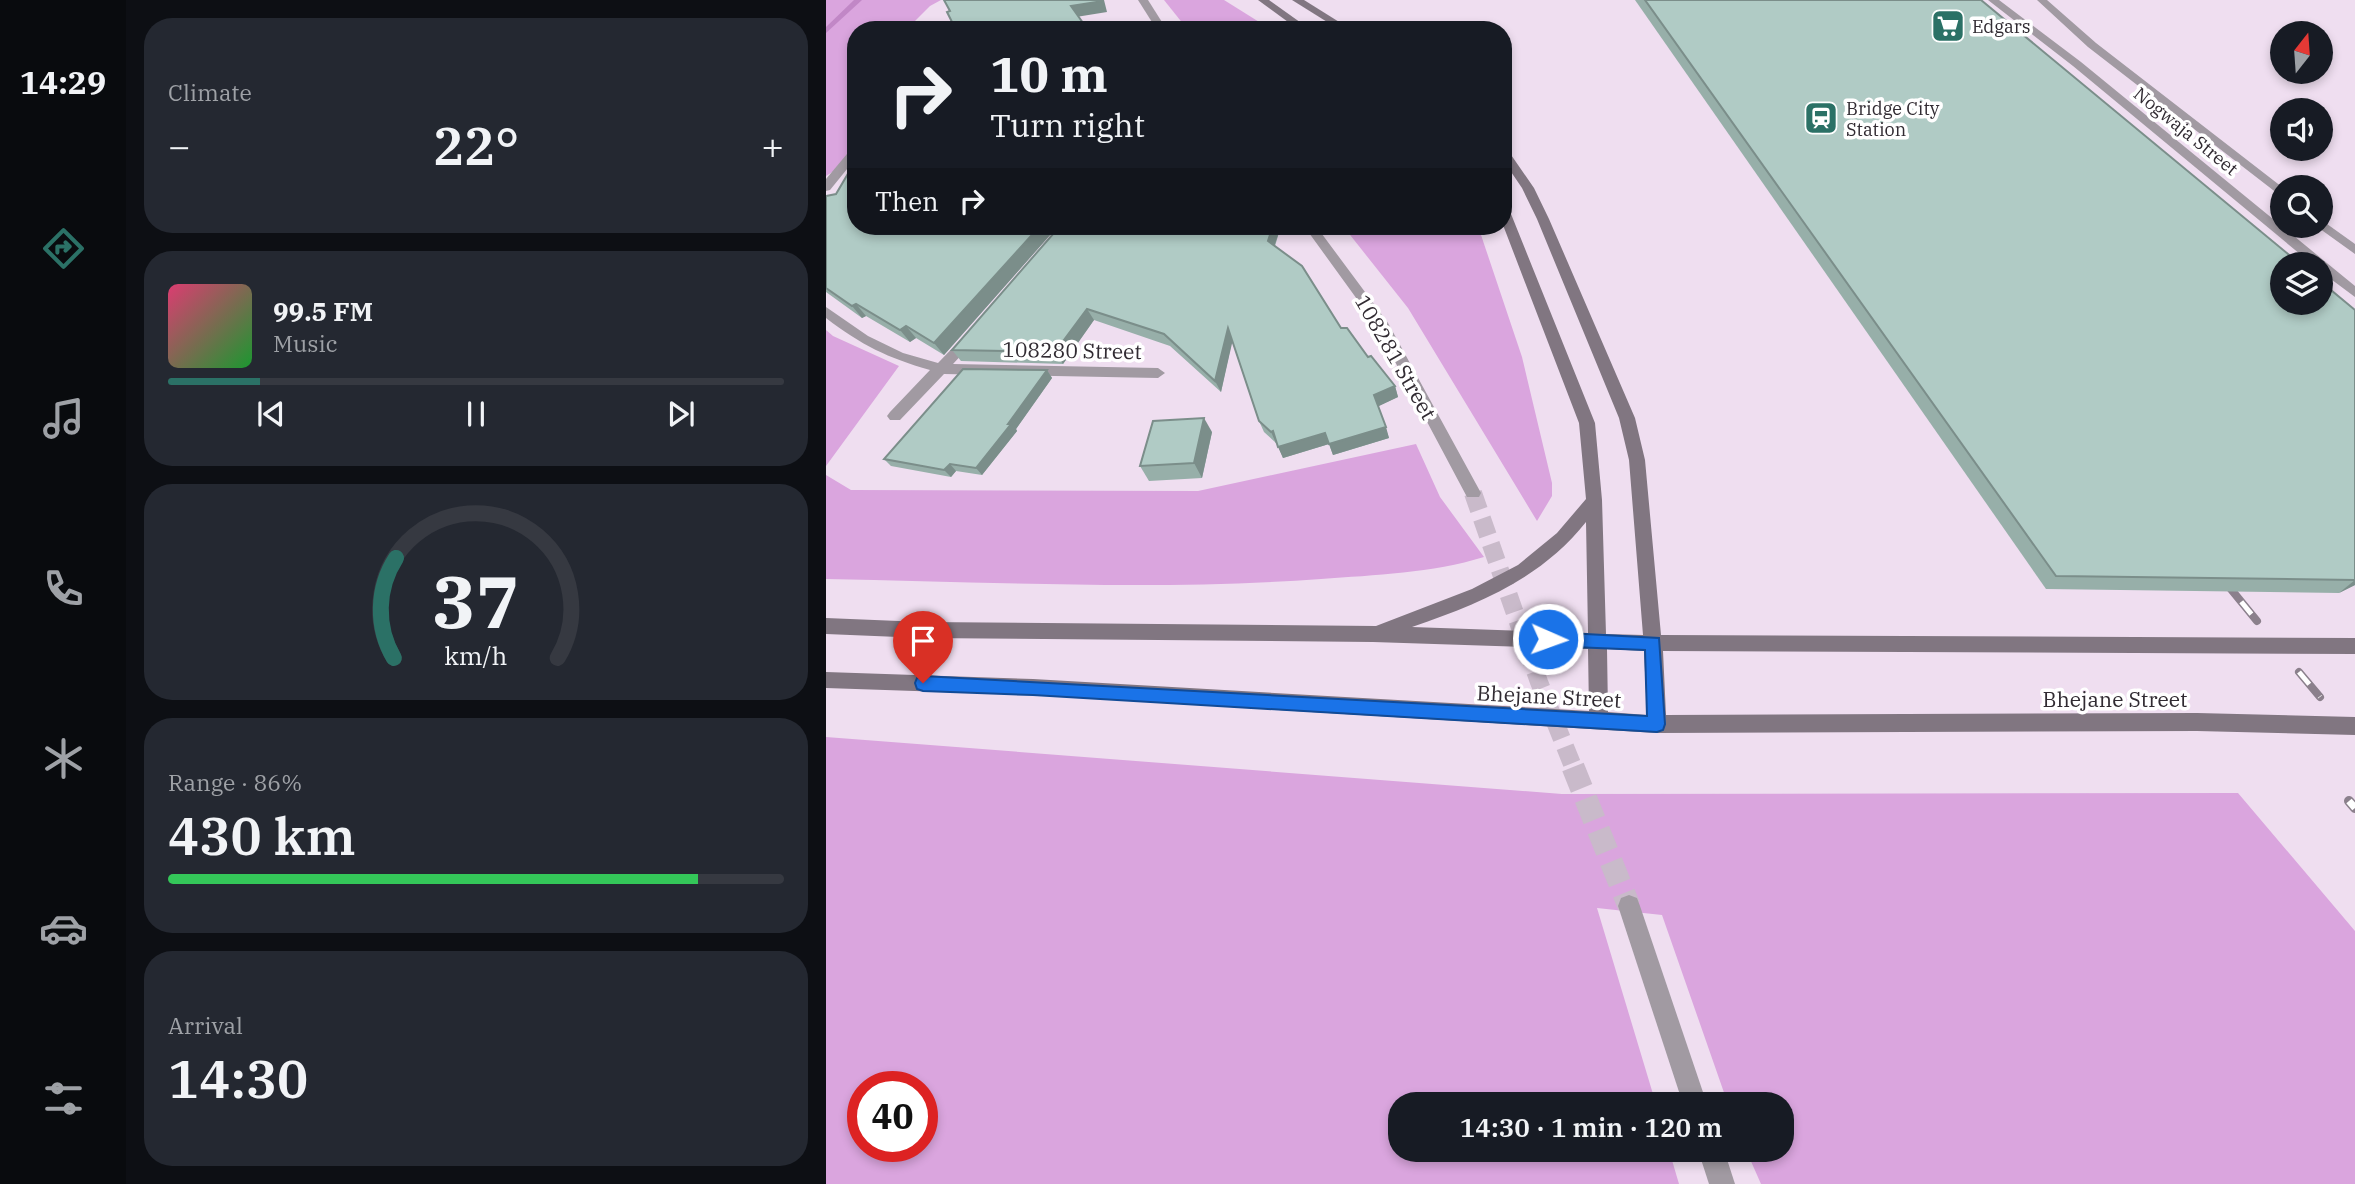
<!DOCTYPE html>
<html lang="en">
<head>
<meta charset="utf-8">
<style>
	:root { --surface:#171b24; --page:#242831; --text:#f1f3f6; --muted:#9ea1a6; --line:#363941; --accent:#2b7166 }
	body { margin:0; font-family:"IBM Plex Serif",serif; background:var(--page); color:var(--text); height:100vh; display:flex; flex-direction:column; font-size:26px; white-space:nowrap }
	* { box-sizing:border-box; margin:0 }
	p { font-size:23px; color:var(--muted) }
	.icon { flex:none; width:38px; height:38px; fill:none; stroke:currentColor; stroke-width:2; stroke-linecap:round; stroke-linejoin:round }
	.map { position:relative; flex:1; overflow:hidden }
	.side { display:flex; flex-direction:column; gap:18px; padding:18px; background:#0d0f14; width:700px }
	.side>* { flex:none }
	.guide { position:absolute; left:21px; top:21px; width:665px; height:214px; border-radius:28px; box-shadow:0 4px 10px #0003; background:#171b24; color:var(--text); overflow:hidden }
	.needle { width:46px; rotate:17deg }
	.tools { position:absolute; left:1444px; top:21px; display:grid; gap:14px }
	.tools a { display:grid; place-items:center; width:63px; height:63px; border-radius:50%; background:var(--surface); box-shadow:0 4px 10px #0003; font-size:35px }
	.speed { position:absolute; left:21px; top:1071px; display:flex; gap:14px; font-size:35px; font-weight:700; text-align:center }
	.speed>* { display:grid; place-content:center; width:91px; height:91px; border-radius:50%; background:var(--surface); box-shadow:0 4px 10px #0003; line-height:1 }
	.speed .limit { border:10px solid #d22; background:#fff; color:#111 }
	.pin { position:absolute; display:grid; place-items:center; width:60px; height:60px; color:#fff; margin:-72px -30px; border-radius:50% 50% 50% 0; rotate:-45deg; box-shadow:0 0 7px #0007 }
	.pin .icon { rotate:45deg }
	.me { position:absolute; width:77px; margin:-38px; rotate:92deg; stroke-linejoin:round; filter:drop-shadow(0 0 5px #0008) }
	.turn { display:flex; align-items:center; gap:24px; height:147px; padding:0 28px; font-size:32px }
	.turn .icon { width:91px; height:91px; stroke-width:2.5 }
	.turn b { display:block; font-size:49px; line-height:60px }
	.then { display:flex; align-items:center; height:66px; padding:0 28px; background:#0003; gap:14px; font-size:26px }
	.big { font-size:52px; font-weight:600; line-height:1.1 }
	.side .tile { flex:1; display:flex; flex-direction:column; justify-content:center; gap:10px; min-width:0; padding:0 24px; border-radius:28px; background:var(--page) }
	.side .dial { align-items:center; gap:0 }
	.dial svg { height:182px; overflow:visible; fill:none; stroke:var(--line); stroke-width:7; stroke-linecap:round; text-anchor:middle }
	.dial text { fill:var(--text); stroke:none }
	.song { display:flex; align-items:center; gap:21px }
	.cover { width:84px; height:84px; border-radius:10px; background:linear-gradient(135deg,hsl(340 70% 55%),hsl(130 70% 35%)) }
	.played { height:7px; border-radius:4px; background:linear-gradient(90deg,var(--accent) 15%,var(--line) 15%) }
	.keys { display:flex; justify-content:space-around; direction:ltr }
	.heat { display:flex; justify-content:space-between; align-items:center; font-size:38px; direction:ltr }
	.charge { height:10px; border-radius:5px; background:linear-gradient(90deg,#34c759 86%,var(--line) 0) }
	.trip { position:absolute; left:562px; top:1092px; width:406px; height:70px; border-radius:28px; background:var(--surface); box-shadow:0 4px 10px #0003; font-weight:600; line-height:70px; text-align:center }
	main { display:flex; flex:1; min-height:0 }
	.dock { display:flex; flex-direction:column; width:126px; justify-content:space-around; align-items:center; background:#090b0e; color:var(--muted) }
	.dock .icon { width:49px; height:49px }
	.dock .current { color:var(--accent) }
	.dock b { font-size:32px; color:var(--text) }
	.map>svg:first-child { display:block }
	.green { fill:#daa5de; fill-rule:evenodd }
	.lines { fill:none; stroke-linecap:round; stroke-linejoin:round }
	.stream { fill:#c187c6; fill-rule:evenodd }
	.street-tunnel-far1 { stroke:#c9baca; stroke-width:18; stroke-dasharray:18 9; stroke-linecap:butt }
	.street-tunnel { stroke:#c9baca; stroke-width:23; stroke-dasharray:23 11; stroke-linecap:butt }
	.street { fill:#a19aa2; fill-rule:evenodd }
	.secondary { fill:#817681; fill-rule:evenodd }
	.rail-far1-casing { stroke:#8b808c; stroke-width:8 }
	.rail-casing { stroke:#8b808c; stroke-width:10 }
	.rail-far1 { stroke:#fff; stroke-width:5; stroke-dasharray:16; stroke-linecap:butt }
	.rail { stroke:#fff; stroke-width:7; stroke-dasharray:20; stroke-linecap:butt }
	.wall { fill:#97afa9 }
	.shaded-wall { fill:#7b8e8a }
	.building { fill:#b0cbc5; stroke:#7b8e8a; stroke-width:2 }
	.route { fill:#1a73e8; stroke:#114b97; stroke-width:2 }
	.labels { text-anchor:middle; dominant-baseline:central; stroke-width:7; stroke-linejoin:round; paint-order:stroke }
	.far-poi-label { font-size:18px; fill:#312b32; stroke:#fff; text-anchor:start }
	.far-street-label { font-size:18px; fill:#312b32; stroke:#fff }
	.street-label { font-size:21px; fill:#312b32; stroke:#fff }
</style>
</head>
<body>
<main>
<nav class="dock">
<b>14:29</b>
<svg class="icon current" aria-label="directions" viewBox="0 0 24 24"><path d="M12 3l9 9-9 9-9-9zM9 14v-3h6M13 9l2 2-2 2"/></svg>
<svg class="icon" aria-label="music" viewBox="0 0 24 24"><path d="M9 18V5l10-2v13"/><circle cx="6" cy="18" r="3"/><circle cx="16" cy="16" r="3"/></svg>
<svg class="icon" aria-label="phone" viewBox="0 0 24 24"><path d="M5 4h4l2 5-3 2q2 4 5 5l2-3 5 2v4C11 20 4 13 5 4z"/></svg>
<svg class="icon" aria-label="climate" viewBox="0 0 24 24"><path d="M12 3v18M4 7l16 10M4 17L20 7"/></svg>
<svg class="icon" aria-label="car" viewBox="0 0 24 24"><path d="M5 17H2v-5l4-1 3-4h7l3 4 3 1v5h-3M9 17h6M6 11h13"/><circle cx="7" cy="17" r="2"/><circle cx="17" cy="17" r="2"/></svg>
<svg class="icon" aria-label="filters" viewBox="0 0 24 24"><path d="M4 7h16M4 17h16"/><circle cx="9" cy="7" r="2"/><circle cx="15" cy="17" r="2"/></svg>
</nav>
<section class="side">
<div class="tile"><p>Climate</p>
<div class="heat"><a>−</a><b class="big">22°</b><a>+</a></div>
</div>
<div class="tile">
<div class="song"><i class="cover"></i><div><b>99.5 FM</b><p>Music</p></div></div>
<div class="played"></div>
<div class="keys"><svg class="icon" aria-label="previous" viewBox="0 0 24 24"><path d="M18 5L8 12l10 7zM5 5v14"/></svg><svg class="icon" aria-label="pause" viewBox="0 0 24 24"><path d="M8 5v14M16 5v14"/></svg><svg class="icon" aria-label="next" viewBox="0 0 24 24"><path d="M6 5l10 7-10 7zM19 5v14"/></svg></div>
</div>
<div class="tile dial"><svg viewBox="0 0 100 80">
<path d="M14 69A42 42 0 1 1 86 69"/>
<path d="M14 69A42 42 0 0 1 15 25" stroke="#2b7166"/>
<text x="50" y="56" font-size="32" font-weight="700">37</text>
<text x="50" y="72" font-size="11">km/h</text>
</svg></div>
<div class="tile"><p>Range · 86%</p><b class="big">430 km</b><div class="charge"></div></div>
<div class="tile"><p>Arrival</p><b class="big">14:30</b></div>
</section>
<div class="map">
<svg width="1529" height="1184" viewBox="0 0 1529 1184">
	<rect width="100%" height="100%" fill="#efdef0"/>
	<g class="green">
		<path d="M 0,0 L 115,0 L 104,6 L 80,30 L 30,30 L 30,157 L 0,176 Z"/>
		<path d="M 338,0 L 398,0 L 446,30 L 362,30 Z"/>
		<path d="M 517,226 L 652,226 L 696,357 L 726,483 L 726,496 L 711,521 L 582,308 Z"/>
		<path d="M 0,330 L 7,336 L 73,366 L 0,466 Z"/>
		<path d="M 590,444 L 614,497 L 658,557 C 606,573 549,575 495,579 C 331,591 165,582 0,579 L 0,475 L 25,490 L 372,491 Z"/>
		<path d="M 0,737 L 736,794 L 1412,793 L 1529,931 L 1529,1184 L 935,1184 L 920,1150 L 956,1150 L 956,1104 L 902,1104 L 836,915 L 771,908 L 830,1104 L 574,1104 L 574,1150 L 843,1150 L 853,1184 L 0,1184 ZM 37,1087 L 96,1087 L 96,1146 L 37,1146 Z"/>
	</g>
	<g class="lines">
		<path class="stream" d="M 28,0 L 36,0 L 0,33 L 0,27 Z"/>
		<path class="street-tunnel-far1" d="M 647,493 L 713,682 L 748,769"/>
		<path class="street-tunnel" d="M 747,767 L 803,906"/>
		<g class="street">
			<path d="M 312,0 L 322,0 L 341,30 L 331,30 Z"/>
			<path d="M 1162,0 L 1173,0 L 1255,62 L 1529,286 L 1529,297 L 1494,271 L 1494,264 L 1486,264 L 1247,66 Z"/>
			<path d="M 1211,0 L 1221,0 L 1270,43 L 1456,187 L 1456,197 L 1262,47 Z"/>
			<path d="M 30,147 L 30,158 L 4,190 L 0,191 L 0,179 L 26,148 Z"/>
			<path d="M 1494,219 L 1529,244 L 1529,254 L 1490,226 L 1494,226 Z"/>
			<path d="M 478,226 L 490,226 L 562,323 L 655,493 L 653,497 L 641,497 L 549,324 Z"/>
			<path d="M 0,307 L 42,336 L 77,353 L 112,363 L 140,334 L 145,332 L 152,337 L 127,364 L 332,368 L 339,373 L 332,378 L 118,374 L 74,420 L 64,420 L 61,416 L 64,412 L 104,370 C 62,358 35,345 0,318 Z"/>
			<path d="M 803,895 L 811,898 L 814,906 L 881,1104 L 857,1104 L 792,906 L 795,898 Z"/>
			<path d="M 872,1150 L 898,1150 L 909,1184 L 883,1184 Z"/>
		</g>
		<g class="secondary">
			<path d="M 432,0 L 443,0 L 485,30 L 473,30 Z"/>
			<path d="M 466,0 L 478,0 L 526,30 L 514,30 Z"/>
			<path d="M 677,148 L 681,149 L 708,188 L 723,219 L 809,418 L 819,460 L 835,635 L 1529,638 L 1529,654 L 837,651 L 840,715 L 1371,713 L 1529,717 L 1529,735 L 1371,731 L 831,733 L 207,695 L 0,688 L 0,672 L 207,679 L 763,711 L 762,649 L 547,642 L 97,638 L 0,634 L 0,618 L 97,622 L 550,626 L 646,589 L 692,565 L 731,533 L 760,499 L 753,423 L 677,225 L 677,205 L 683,209 L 769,423 L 776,500 L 780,634 L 817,635 L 803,460 L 793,418 L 711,219 L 696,188 L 677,160 ZM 760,522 L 762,633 L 586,627 C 652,604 715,579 760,522 ZM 781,649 L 818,651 L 821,715 L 782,712 Z"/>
		</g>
		<defs>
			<g id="rail-far1">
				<path d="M 1395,577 L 1431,621"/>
				<path d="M 1473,672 L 1494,697"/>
			</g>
			<path id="rail" d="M 1523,801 L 1529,808"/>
		</defs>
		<use href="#rail-far1" class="rail-far1-casing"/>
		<use href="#rail" class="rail-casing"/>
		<use href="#rail-far1" class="rail-far1"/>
		<use href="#rail" class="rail"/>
	</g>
	<g class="wall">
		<path d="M 809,0 L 1155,0 L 1529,310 L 1529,585 L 1513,593 L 1220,589 Z"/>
		<path d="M 0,196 L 30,226 L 232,226 L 118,355 L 90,338 L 84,342 L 40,316 L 36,318 L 0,292 Z"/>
		<path d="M 234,226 L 455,226 L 449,246 L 515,328 L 569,386 L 572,397 L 552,406 L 563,438 L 507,455 L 503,444 L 457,458 L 451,443 L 450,443 L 438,432 L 433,421 L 406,341 L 395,392 L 344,346 L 268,320 L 237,364 L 135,361 L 126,350 Z"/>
		<path d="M 221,370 L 226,378 L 190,429 L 191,431 L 156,475 L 130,471 L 125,477 L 65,466 L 58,459 Z"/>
		<path d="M 386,432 L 376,478 L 323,481 L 314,466 Z"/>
	</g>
	<g class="shaded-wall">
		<path d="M 277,0 L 278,0 L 281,12 L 250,17 L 245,6 Z"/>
		<path d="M 214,226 L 232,226 L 118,355 L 108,343 Z"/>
		<path d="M 447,226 L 455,226 L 446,253 L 442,241 Z"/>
		<path d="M 30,304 L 40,316 L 36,318 L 26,306 Z"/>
		<path d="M 261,309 L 268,320 L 237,364 L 229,352 Z"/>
		<path d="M 80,326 L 90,338 L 84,342 L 74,330 Z"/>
		<path d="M 402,328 L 407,339 L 395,392 L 389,381 Z"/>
		<path d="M 221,370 L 226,378 L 190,429 L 191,431 L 156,475 L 150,468 Z"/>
		<path d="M 569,386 L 572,397 L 551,407 L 548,395 Z"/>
		<path d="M 378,418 L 386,432 L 376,478 L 368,463 Z"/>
		<path d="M 560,427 L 563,438 L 507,455 L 503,444 L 457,458 L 452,447 L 499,433 Z"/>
		<path d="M 447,431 L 452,442 L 450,443 L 445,432 Z"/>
		<path d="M 124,464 L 130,471 L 125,477 L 118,470 Z"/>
		<path d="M 1529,580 L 1529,585 L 1513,593 Z"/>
	</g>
	<g class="building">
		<path d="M 118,0 L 277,0 L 277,1 L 245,6 L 262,30 L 130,30 L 121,12 L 124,11 Z"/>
		<path d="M 819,0 L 1155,0 L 1474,264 L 1456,264 L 1456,303 L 1494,303 L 1494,281 L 1529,310 L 1529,580 L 1230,576 Z"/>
		<path d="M 30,171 L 30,226 L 214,226 L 108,343 L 80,326 L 74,330 L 30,304 L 26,306 L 0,288 L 0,196 L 10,194 L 23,172 Z"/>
		<path d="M 234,226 L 447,226 L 442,241 L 476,266 L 515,328 L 521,328 L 542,357 L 545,356 L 569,386 L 548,395 L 560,427 L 503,444 L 499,433 L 452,447 L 447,431 L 445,432 L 433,421 L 402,328 L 389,381 L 338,334 L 261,309 L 229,352 L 126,350 Z"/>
		<path d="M 137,369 L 221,370 L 182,424 L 185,424 L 150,468 L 124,464 L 118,470 L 58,459 Z"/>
		<path d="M 378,418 L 368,463 L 314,466 L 327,421 Z"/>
	</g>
	<path class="route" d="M 722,632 L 833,638 L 839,724 L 837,730 L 831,732 L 207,695 L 97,691 L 91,689 L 89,683 L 91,678 L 97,676 L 821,716 L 819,650 L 722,646 L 716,644 L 714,639 L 716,634 Z"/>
	<defs>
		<symbol id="supermarket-square" viewBox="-11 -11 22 22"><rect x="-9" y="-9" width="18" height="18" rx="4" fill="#2b7166" stroke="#fff"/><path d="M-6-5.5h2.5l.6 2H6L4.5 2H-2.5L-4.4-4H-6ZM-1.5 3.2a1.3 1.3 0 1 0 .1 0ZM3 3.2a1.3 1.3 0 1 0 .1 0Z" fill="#fff"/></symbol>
		<symbol id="station-square" viewBox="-11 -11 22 22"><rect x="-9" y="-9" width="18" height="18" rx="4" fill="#2b7166" stroke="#fff"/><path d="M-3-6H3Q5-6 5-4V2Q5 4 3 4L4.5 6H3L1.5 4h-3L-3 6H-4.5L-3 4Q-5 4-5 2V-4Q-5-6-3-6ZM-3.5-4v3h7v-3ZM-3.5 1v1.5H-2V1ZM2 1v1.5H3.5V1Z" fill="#fff"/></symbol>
	</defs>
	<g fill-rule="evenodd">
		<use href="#supermarket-square" x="1103" y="7" width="38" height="38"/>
		<use href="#station-square" x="976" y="99" width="38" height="38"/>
	</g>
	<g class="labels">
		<g class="far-poi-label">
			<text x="1146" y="26">Edgars</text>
			<text x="1020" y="108">Bridge City<tspan x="1020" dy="21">Station</tspan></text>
		</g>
		<g class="far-street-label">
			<text transform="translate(1360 131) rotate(39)">Nogwaja Street</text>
		</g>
		<g class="street-label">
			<text transform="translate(246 350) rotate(1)">108280 Street</text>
			<text transform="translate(570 357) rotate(60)">108281 Street</text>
			<text transform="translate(723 696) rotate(3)">Bhejane Street</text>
			<text x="1289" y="699">Bhejane Street</text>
		</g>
	</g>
</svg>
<div class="tools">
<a><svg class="needle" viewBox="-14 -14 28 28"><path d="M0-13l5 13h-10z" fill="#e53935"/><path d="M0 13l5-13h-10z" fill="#9ea1a6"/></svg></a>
<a><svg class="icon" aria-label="sound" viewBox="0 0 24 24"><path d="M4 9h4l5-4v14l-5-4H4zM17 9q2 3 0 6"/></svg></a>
<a><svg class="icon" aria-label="search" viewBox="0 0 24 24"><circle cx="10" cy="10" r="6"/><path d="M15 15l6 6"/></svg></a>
<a><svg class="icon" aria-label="layers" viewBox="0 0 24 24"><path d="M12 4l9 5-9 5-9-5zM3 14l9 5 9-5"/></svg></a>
</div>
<div class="speed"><div class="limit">40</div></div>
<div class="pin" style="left:97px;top:683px;background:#d93025"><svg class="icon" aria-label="arrive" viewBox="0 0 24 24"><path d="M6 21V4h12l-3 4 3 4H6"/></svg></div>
<svg class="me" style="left:722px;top:639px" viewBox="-20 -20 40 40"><circle r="17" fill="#1a73e8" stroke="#fff" stroke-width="3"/><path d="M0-11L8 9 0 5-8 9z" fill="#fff"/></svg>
<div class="trip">14:30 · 1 min · 120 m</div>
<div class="guide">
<div class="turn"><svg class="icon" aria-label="right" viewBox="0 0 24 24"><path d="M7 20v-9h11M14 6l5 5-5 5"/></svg><div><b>10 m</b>Turn right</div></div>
<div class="then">Then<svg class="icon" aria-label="right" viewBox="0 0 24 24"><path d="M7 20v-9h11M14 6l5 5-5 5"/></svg></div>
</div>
</div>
</main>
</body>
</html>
